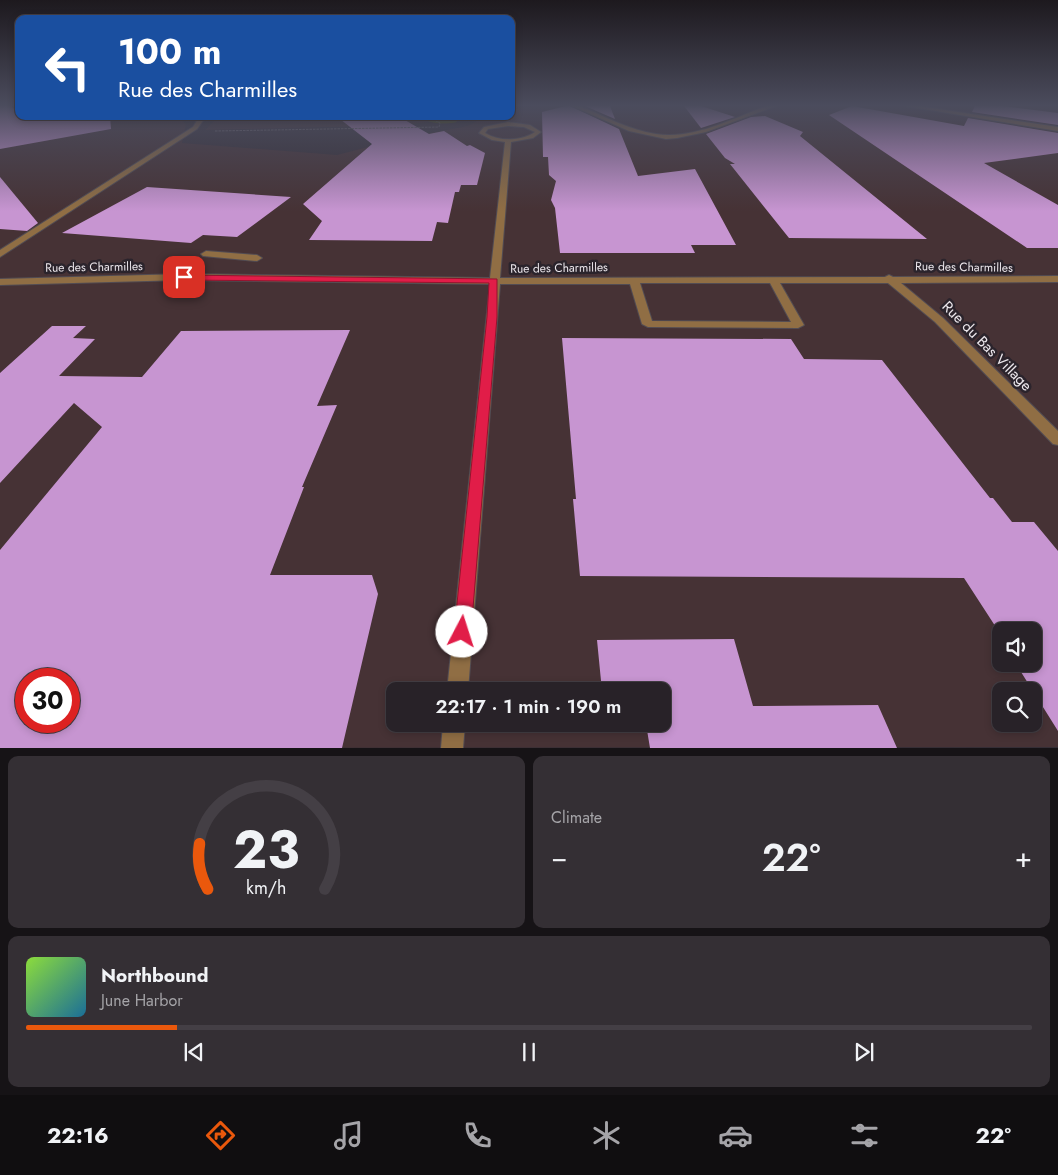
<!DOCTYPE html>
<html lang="en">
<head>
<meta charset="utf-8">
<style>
	:root { --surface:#282228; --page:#342f34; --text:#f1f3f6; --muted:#a5a4a8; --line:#443f45; --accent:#ea580c }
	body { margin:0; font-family:Jost,sans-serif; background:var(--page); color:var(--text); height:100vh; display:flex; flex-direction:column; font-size:19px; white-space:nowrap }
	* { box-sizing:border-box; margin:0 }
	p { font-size:16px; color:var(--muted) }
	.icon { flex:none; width:28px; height:28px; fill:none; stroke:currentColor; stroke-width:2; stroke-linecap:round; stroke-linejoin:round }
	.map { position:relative; height:748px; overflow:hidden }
	.drawer { display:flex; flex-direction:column; gap:8px; padding:8px; background:#161316; flex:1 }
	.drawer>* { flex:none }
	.banner { position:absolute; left:15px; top:15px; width:500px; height:105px; border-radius:10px; box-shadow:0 2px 8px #0003,0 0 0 1px var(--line); background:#1a4fa0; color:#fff; overflow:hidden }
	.tools { position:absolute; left:992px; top:622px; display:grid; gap:10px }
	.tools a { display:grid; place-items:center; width:50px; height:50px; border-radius:10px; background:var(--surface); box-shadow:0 2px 8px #0003,0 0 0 1px var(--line); font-size:25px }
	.speed { position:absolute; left:15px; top:668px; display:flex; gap:10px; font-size:25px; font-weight:700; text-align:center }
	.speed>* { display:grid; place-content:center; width:65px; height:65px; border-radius:50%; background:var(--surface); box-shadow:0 2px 8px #0003,0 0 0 1px var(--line); line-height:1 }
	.speed .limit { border:8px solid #d22; background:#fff; color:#111 }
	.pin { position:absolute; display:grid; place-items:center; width:42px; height:42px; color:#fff; margin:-21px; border-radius:10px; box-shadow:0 2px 8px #0006 }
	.me { position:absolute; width:55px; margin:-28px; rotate:5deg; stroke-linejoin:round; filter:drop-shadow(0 0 4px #0008) }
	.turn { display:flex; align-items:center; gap:18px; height:105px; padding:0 20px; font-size:22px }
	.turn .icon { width:65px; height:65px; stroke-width:2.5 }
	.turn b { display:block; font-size:35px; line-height:42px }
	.big { font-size:38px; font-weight:600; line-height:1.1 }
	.drawer .tile { flex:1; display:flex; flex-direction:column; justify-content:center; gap:8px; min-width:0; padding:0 18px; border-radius:10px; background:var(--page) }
	.drawer .dial { align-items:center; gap:0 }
	.dial svg { height:130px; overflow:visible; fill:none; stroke:var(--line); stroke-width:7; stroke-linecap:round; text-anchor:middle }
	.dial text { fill:var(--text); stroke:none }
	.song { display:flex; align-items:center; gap:15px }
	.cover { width:60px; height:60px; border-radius:8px; background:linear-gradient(135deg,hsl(90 70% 55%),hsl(200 70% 35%)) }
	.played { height:5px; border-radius:2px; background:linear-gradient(90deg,var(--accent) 15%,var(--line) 15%) }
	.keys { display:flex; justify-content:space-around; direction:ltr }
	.heat { display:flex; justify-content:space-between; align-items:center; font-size:28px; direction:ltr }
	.drawer .tiles { flex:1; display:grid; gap:8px; grid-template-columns:1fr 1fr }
	.tile:last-child { grid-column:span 2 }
	.trip { position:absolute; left:386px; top:682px; width:285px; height:50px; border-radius:10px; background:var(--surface); box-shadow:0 2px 8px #0003,0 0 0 1px var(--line); font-weight:600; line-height:50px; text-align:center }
	.menu { display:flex; height:80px; justify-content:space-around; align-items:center; background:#100e10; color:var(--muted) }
	.menu .icon { width:35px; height:35px }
	.menu .selected { color:var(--accent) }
	.menu b { font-size:22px; color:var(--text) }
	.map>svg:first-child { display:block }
	.industrial { fill:#463235; fill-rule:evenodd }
	.forest { fill:#575f0b }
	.building { fill:#c795d1; fill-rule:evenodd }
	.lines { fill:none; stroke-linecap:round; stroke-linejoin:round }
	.minor-casing { stroke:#524c53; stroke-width:2 }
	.path { stroke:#756f75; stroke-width:1; stroke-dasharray:2.5 1; stroke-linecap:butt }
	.minor { fill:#906e44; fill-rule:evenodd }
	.route { fill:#e11d48; stroke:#92132f }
	.labels { text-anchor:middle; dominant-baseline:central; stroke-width:5; stroke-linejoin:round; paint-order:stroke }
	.far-street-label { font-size:12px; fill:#ece7ec; stroke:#2b242c }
	.street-label { font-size:15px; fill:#ece7ec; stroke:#2b242c }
</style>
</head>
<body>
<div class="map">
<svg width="1058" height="748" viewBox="0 0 1058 748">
	<rect width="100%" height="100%" fill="#352e36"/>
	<g class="industrial">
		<path d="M 0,106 L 19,106 L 19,116 L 175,116 L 186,124 L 182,143 L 337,155 L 399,139 L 468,126 L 486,116 L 511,116 L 511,110 L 534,106 L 1058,106 L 1058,747 L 0,748 ZM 1001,631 L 1034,631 L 1034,664 L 1001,664 ZM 26,679 L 69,679 L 69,721 L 26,721 ZM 395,691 L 662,691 L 662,724 L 395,724 ZM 1001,691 L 1034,691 L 1034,724 L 1001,724 Z"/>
		<path d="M 213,116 L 417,116 L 429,122 L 405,125 L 205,130 L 216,119 Z"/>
	</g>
	<path class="forest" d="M 417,116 L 453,116 L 457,122 C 441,125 431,124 417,116 Z"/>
	<g class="building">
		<path d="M 0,106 L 11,106 L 19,114 L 19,116 L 110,116 L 111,129 L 0,149 Z"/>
		<path d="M 566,106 L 570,106 L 619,129 L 638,176 L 695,169 L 736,245 L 691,245 L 695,253 L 560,253 L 555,208 L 551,200 L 556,181 L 549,175 L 548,157 L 543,157 L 542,112 Z"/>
		<path d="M 585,106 L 610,106 L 615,119 L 608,116 Z"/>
		<path d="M 684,106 L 701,106 L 735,117 L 701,128 Z"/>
		<path d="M 852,106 L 964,126 L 968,118 L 1058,133 L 1058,153 L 984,163 L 1058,205 L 1058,248 L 1027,248 L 829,115 Z"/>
		<path d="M 975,106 L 1002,106 L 1058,113 L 1058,125 L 972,112 Z"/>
		<path d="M 336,116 L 398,116 L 429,134 L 444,131 L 467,146 L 470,145 L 485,153 L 477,185 L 461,185 L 459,192 L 455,192 L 448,223 L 437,222 L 432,241 L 309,240 L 322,221 L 303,204 L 372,144 Z"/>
		<path d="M 765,116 L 803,132 L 800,136 L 927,239 L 789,238 L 730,164 L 735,164 L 725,158 L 706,134 L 751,117 Z"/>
		<path d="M 0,177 L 38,223 L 27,231 L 0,229 Z"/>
		<path d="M 147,187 L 291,197 L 237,237 L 203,235 L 191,243 L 62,233 Z"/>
		<path d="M 52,326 L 86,326 L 73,338 L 95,339 L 59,376 L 142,377 L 181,331 L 350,330 L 317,406 L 337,405 L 302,487 L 304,487 L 270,575 L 372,575 L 378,594 L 342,748 L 0,748 L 0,550 L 102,427 L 74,403 L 0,483 L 0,373 ZM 26,679 L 69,679 L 69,721 L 26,721 Z"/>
		<path d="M 562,338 L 791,339 L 804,359 L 882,360 L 990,498 L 993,498 L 1012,522 L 1034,522 L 1058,551 L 1058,731 L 1016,664 L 1034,664 L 1034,631 L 1001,631 L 1001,635 L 964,578 L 580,576 L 573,499 L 576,499 Z"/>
		<path d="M 734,639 L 753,706 L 878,705 L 897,748 L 650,748 L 646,724 L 662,724 L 662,691 L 602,691 L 597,640 Z"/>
	</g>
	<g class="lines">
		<defs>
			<g id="minor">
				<path d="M 572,106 L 580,106 C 604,116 629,130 656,134 C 694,140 733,118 767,106 L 776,106 L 706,132 L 677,138 L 666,139 L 629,131 Z"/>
				<path d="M 905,106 L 919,106 L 1058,127 L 1058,131 Z"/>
				<path d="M 195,116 L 201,116 L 204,119 L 197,129 L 0,257 L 0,250 L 193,127 L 198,119 Z"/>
				<path d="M 508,122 L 530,125 L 541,132 L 533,138 L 511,142 L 500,278 L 885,277 L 889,275 L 893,277 L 1058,276 L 1058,282 L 901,283 L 943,318 L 1058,431 L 1058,445 L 1053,444 L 935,322 L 888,283 L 780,283 L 804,325 L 798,328 L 648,327 L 642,324 L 630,284 L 500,284 L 468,691 L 447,691 L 490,284 L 184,280 L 0,285 L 0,279 L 184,274 L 490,278 L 505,142 L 492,140 L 479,133 L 484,127 ZM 508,126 L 524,127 L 535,132 C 521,141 500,142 485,133 L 488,129 ZM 640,283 L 770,283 L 791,322 L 652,321 Z"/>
				<path d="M 206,251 L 257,255 L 262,258 L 257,261 L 203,256 L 201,254 Z"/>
				<path d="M 443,724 L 465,724 L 463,748 L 441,748 Z"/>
			</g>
		</defs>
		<use href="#minor" class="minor-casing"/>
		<path class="path" d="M 215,131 L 439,127 L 440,123 L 427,116"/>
		<use href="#minor" class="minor"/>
	</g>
	<linearGradient id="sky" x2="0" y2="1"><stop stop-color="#1d191e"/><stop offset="0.5" stop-color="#4b4c5d"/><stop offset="1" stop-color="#4b4c5d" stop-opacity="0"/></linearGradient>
	<rect width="1058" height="211" fill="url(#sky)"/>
	<path class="route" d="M 180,275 L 497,279 L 497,317 L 471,632 L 469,638 L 462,641 L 456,638 L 454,632 L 487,317 L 489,283 L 184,280 L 180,279 Z"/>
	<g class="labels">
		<g class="far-street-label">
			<text transform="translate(94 267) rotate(-1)">Rue des Charmilles</text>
			<text transform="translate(964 267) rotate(1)">Rue des Charmilles</text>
			<text transform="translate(559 268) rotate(-1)">Rue des Charmilles</text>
		</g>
		<g class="street-label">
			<text transform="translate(987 346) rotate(45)">Rue du Bas Village</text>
		</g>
	</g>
</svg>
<div class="tools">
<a><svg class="icon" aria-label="sound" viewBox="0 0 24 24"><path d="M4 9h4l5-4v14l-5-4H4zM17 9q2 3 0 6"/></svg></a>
<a><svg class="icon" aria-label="search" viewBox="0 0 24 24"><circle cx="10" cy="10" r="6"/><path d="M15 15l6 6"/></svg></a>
</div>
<div class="speed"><div class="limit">30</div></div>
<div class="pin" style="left:184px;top:277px;background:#d93025"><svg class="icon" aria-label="arrive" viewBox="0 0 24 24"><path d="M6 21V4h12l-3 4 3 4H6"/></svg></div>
<svg class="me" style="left:462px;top:632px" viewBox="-20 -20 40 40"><circle r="19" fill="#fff"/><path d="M0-13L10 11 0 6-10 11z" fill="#e11d48"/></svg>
<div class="trip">22:17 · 1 min · 190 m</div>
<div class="banner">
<div class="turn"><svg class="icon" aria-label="left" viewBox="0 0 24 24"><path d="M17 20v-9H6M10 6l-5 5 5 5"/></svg><div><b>100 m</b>Rue des Charmilles</div></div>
</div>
</div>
<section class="drawer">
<div class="tiles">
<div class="tile dial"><svg viewBox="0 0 100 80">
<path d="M14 69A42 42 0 1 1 86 69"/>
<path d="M14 69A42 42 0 0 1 9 41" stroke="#ea580c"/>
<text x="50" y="56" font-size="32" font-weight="700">23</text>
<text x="50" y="72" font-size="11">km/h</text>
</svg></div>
<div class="tile"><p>Climate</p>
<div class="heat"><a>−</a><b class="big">22°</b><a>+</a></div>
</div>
<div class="tile">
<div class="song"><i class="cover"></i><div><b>Northbound</b><p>June Harbor</p></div></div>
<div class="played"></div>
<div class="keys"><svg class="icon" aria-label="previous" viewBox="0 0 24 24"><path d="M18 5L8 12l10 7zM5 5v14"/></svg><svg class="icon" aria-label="pause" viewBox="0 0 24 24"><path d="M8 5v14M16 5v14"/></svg><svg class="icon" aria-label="next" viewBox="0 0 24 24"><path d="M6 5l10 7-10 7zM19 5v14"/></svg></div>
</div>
</div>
</section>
<nav class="menu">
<b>22:16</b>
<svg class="icon selected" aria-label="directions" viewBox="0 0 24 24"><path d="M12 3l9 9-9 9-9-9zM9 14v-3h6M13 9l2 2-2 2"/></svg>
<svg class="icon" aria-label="music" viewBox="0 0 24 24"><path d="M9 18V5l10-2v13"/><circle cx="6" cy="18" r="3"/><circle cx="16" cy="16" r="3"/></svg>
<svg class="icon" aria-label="phone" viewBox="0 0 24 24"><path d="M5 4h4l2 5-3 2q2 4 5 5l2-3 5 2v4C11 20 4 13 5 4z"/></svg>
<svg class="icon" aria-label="climate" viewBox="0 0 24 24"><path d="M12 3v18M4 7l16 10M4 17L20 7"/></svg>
<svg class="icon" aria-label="car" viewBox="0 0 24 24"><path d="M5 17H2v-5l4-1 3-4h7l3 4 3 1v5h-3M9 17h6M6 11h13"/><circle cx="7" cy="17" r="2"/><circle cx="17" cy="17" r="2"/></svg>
<svg class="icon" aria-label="filters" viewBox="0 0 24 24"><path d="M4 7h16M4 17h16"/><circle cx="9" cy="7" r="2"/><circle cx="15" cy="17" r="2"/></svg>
<b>22°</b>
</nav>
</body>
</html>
